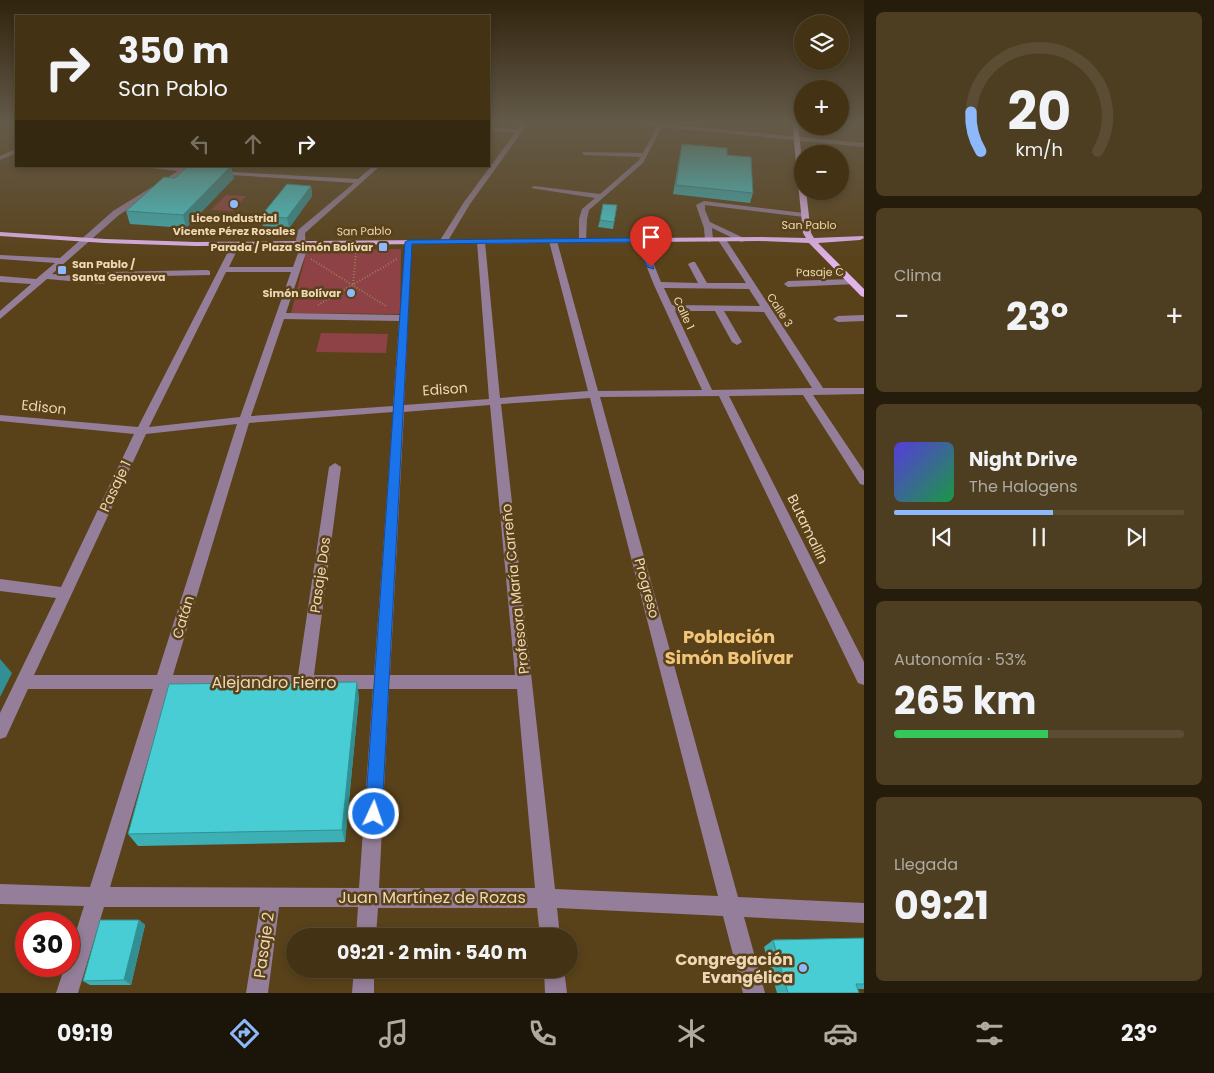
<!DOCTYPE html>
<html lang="es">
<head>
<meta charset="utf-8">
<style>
	:root { --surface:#433214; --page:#4d3e22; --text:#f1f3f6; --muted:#afaaa0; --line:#5b4d34; --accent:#8db9fc }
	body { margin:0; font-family:Poppins,sans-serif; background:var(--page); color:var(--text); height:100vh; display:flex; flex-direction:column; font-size:19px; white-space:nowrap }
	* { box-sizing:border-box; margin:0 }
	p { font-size:16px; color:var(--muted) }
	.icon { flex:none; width:28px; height:28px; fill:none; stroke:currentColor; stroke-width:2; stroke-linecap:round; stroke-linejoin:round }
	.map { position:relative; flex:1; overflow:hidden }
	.drawer { display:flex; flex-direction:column; gap:12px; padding:12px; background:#251c0b; width:350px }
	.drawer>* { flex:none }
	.guide { position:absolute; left:15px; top:15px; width:475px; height:152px; border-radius:0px; box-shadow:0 2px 8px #0003,0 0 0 1px var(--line); background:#433214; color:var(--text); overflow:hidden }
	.fabs { position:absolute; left:794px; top:15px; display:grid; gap:10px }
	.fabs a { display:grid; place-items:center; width:55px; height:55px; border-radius:50%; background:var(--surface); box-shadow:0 2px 8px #0003,0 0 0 1px var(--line); font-size:25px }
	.speed { position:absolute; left:15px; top:912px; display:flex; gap:10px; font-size:25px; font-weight:700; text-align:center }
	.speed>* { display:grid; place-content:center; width:65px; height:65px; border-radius:50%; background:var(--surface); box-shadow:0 2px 8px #0003,0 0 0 1px var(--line); line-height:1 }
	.speed .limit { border:8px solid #d22; background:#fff; color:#111 }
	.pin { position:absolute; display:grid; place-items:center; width:42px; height:42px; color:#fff; margin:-51px -21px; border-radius:50% 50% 50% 0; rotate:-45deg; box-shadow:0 0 5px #0007 }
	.pin .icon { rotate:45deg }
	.me { position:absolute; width:55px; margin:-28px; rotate:3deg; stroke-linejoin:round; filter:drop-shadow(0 0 4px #0008) }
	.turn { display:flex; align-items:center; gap:18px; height:105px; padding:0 20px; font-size:22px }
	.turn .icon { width:65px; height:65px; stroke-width:2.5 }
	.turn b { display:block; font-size:35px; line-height:42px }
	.lanes { display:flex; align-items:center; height:48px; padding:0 20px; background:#0003; justify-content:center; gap:25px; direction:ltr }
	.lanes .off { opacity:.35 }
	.big { font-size:38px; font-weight:700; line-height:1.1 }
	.drawer .card { flex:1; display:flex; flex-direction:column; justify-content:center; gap:8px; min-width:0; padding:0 18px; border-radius:8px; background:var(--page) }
	.drawer .dial { align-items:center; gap:0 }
	.dial svg { height:130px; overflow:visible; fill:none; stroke:var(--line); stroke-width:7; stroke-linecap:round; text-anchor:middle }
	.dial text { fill:var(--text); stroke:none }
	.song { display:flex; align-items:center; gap:15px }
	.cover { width:60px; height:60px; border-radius:8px; background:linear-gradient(135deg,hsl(250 70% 55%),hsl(140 70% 35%)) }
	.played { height:5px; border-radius:2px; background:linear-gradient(90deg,var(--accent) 55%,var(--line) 55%) }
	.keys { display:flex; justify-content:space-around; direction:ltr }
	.heat { display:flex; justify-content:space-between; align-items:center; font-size:28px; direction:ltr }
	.charge { height:8px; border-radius:4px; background:linear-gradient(90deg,#34c759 53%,var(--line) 0) }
	.trip { position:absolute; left:286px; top:928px; width:292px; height:50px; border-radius:25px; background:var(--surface); box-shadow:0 2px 8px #0003,0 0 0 1px var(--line); font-weight:700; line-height:50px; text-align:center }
	.tab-bar { display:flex; height:80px; justify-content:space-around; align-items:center; background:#1b1408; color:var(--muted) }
	.tab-bar .icon { width:35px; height:35px }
	.tab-bar .selected { color:var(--accent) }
	.tab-bar b { font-size:22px; color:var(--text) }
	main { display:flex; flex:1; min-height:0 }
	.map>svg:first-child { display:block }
	.green { fill:#8e4246 }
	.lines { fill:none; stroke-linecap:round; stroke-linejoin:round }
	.path { stroke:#967f59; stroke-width:2; stroke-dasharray:1 2; stroke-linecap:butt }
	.minor { fill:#947e9a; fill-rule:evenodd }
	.major { fill:#e0b3eb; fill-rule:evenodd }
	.wall { fill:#3db0b5 }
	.shaded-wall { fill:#329094 }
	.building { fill:#47cdd3; stroke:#329094 }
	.route { fill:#1a73e8; stroke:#114b97 }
	.poi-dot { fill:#8db9fc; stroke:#59421a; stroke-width:2 }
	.labels { text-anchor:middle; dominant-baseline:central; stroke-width:5; stroke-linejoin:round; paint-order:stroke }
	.far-poi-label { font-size:11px; font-weight:bold; fill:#eed7b4; stroke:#59421a; text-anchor:end }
	.far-street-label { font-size:11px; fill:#eed7b4; stroke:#59421a }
	.street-label { font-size:14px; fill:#eed7b4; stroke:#59421a }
	.near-street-label { font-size:16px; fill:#eed7b4; stroke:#59421a }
	.near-poi-label { font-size:16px; font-weight:bold; fill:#eed7b4; stroke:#59421a; text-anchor:end }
	.near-neighbourhood-label { font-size:18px; font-weight:bold; fill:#f2c57a; stroke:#59421a }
</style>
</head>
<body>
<main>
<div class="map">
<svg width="864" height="993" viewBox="0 0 864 993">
	<rect width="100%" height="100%" fill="#59421a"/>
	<g class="green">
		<path d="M 226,195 L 246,196 L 233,211 L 211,210 Z"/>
		<path d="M 401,249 L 400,314 L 291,313 L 307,250 Z"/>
		<path d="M 321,333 L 388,334 L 386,353 L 316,352 Z"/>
	</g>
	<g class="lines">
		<g class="path">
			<path d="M 311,259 L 386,306"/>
			<path d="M 353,284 L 356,253"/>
			<path d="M 318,305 L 397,259"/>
		</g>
		<g class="minor">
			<path d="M 523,122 L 529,122 L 470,204 L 446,244 L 440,244 L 439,242 L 464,202 L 515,133 L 489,131 L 489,127 L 517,130 Z"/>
			<path d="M 625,122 L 665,122 L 664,124 L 864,143 L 864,147 L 662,127 L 643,163 L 589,210 L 587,219 L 586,241 L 579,243 L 579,219 L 582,209 L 595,198 L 531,188 L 534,186 L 600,194 L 638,161 L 641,157 L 584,155 L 582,152 L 643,153 L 657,127 Z"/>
			<path d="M 16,149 L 16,153 L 0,160 L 0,156 Z"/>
			<path d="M 134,166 L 184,168 L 194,166 L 119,215 L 52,274 L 102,278 L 108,272 L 207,270 L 210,271 L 210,275 L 111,277 L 104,284 L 47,279 L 0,319 L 0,311 L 31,284 L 0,282 L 0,276 L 36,279 L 55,263 L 0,259 L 0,255 L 60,258 L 113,211 L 178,171 Z"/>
			<path d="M 373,166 L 380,166 L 305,233 L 306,253 L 286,313 L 400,315 L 405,242 L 412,240 L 404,405 L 489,399 L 477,242 L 481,240 L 485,242 L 500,398 L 588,391 L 549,241 L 553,239 L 557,241 L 598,391 L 702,390 L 654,285 L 636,240 L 640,238 L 644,240 L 661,282 L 698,283 L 688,264 L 692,262 L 695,262 L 707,283 L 746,283 L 718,240 L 725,238 L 823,388 L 864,388 L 864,394 L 813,395 L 864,471 L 864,485 L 860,484 L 803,395 L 729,396 L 864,662 L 864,685 L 858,683 L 719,396 L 600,397 L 738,897 L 864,903 L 864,923 L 744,917 L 765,993 L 743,993 L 723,916 L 557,908 L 560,936 L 540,936 L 537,908 L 378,908 L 376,936 L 356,936 L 358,907 L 279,907 L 268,993 L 246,993 L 260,907 L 104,907 L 78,993 L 56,993 L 65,966 L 69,966 L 69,954 L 84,906 L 0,904 L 0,884 L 90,887 L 153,689 L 28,689 L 6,737 L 0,739 L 0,713 L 56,598 L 0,591 L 0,579 L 61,587 L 134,434 L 0,421 L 0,415 L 138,427 L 233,242 L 240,244 L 229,267 L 293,267 L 298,253 L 296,240 L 298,230 L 354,183 L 216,174 L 213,172 L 214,171 L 358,179 ZM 226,272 L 291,272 L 240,417 L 149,427 ZM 664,288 L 749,289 L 760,306 L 672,305 ZM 675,311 L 715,311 L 732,342 L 737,345 L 742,342 L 724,311 L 764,312 L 812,388 L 712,390 ZM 284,319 L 399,321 L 393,406 L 251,416 ZM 590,398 L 718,896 L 555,889 L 501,404 ZM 490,405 L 515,675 L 390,675 L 404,412 ZM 393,412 L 374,675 L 314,675 L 341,467 L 335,463 L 329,467 L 298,675 L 173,675 L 249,423 ZM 237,424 L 157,675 L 34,675 L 146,434 ZM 169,689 L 373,689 L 359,888 L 110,887 ZM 389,689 L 517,689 L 535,888 L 379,888 Z"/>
			<path d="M 704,201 L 804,213 L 808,215 L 804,217 L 705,205 L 705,210 L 710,222 L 748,240 L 741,242 L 712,228 L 713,240 L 709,242 L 705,240 L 704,228 L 696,205 Z"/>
			<path d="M 853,279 L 857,282 L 856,284 L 788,287 L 784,284 L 788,281 Z"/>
			<path d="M 864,315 L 864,321 L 838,322 L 833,319 L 838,316 Z"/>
			<path d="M 354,969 L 374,969 L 374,993 L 352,993 Z"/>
			<path d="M 544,969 L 564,969 L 567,993 L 545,993 Z"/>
		</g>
		<path class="major" d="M 792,122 L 798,122 L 802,162 L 802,191 L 806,191 L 811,233 L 814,238 L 863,236 L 864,238 L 860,240 L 818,243 L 864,289 L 864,297 L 861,296 L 809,243 L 759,241 L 196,246 L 105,243 L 0,236 L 0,232 L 105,239 L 196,242 L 759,237 L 806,238 L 803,233 Z"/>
	</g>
	<g class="wall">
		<path d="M 6,122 L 16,122 L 16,125 L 7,124 Z"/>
		<path d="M 682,144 L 753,193 L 750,203 L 673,194 L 680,153 Z"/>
		<path d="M 175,178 L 234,178 L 186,228 L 130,224 L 126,211 Z"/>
		<path d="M 311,186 L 312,196 L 289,228 L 263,226 L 261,216 Z"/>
		<path d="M 617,205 L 613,229 L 598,227 L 600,220 Z"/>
		<path d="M 359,697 L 345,842 L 138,846 L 128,834 Z"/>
		<path d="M 139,920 L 145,925 L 131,985 L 90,985 L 83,981 Z"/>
		<path d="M 864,938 L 864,989 L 858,989 L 859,993 L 777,993 L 764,947 L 773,940 Z"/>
	</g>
	<g class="shaded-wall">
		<path d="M 231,166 L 234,178 L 186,228 L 183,215 Z"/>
		<path d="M 311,186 L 312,196 L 289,228 L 287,218 Z"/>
		<path d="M 0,659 L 12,673 L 0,697 Z"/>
		<path d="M 357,682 L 359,697 L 345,842 L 342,830 Z"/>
		<path d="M 139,920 L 145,925 L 131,985 L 124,980 Z"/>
	</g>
	<g class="building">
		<path d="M 682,144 L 727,148 L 727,155 L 751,157 L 753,193 L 676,185 Z"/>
		<path d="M 188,166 L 231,166 L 183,215 L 126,211 L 164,177 L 175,178 Z"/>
		<path d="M 287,184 L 311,186 L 287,218 L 261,216 Z"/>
		<path d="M 603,204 L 617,205 L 614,222 L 600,220 Z"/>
		<path d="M 357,682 L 342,830 L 128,834 L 169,684 Z"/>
		<path d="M 100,920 L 139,920 L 124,980 L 83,981 Z"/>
		<path d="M 864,938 L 864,984 L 856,984 L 859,993 L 788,993 L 773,940 Z"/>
	</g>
	<linearGradient id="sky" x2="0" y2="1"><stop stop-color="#31240e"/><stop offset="0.47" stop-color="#645a49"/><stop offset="1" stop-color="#645a49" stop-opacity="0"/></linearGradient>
	<rect width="864" height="261" fill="url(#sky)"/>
	<path class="route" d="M 640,238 L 644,240 L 654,269 L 647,267 L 637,242 L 412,244 L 382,814 L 379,820 L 374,823 L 368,820 L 365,814 L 405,242 L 409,240 Z"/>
	<g class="poi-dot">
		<circle cx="234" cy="204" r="5"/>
		<rect x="378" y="242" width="10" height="10" rx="2.5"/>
		<rect x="57" y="265" width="10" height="10" rx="2.5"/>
		<circle cx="351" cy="293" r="5"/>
		<circle cx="803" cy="968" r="5"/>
	</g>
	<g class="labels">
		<g class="far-poi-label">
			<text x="234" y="218" text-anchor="middle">Liceo Industrial<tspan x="234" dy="13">Vicente Pérez Rosales</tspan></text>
			<text x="373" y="247">Parada / Plaza Simón Bolívar</text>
			<text x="72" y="264" text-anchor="start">San Pablo /<tspan x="72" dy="13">Santa Genoveva</tspan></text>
			<text x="341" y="293">Simón Bolívar</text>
		</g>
		<g class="far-street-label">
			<text x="809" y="225">San Pablo</text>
			<text transform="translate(364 231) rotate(-1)">San Pablo</text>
			<text transform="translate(820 272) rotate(-1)">Pasaje C</text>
			<text transform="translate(780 310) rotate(57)">Calle 3</text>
			<text transform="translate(684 313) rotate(65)">Calle 1</text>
		</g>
		<g class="street-label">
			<text transform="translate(445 389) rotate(-4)">Edison</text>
			<text transform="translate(44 407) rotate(6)">Edison</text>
			<text transform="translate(115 486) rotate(-65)">Pasaje 1</text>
			<text transform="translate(808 529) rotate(64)">Butamallín</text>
			<text transform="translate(320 575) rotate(-82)">Pasaje Dos</text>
			<text transform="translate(647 588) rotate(75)">Progreso</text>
			<text transform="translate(515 589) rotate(-96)">Profesora María Carreño</text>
			<text transform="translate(183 617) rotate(-73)">Catán</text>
		</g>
		<g class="near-street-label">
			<text x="274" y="682">Alejandro Fierro</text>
			<text x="432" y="897">Juan Martínez de Rozas</text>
			<text transform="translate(264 945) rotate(-82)">Pasaje 2</text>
		</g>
		<g class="near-poi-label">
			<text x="793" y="959">Congregación<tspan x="793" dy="18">Evangélica</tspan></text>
		</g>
		<g class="near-neighbourhood-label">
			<text x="729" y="636">Población<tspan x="729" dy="21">Simón Bolívar</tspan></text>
		</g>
	</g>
</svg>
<div class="fabs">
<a><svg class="icon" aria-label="layers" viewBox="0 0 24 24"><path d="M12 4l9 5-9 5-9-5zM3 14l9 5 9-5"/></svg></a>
<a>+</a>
<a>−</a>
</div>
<div class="speed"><div class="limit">30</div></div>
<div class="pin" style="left:651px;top:267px;background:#d93025"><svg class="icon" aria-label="arrive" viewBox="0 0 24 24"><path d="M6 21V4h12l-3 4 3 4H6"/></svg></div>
<svg class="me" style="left:374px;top:814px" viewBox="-20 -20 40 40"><circle r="17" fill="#1a73e8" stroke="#fff" stroke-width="3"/><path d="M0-11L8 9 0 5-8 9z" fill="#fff"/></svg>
<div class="trip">09:21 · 2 min · 540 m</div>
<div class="guide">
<div class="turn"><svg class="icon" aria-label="right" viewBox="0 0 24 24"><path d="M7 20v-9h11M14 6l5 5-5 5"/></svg><div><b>350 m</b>San Pablo</div></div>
<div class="lanes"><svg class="icon off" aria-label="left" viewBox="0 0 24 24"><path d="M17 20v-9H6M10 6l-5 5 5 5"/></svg><svg class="icon off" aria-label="ahead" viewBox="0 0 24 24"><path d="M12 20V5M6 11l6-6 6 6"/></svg><svg class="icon" aria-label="right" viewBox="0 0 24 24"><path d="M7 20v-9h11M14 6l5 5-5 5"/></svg></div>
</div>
</div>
<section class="drawer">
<div class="card dial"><svg viewBox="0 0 100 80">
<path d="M14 69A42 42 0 1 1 86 69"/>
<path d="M14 69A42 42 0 0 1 8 45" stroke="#8db9fc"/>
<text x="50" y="56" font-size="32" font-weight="700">20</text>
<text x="50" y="72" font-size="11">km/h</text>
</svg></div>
<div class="card"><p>Clima</p>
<div class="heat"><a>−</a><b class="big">23°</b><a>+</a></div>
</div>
<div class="card">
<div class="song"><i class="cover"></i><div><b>Night Drive</b><p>The Halogens</p></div></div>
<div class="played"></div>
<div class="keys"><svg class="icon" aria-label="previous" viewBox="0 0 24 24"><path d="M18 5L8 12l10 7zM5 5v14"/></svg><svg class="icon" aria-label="pause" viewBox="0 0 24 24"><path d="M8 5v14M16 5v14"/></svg><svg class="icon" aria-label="next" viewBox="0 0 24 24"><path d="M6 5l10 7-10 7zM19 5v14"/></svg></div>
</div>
<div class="card"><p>Autonomía · 53%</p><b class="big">265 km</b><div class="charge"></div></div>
<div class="card"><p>Llegada</p><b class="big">09:21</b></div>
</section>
</main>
<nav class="tab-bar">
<b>09:19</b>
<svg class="icon selected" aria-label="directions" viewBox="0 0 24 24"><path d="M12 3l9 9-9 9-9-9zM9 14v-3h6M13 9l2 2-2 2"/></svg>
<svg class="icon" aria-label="music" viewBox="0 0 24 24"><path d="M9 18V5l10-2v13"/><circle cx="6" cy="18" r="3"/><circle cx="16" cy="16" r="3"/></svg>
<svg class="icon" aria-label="phone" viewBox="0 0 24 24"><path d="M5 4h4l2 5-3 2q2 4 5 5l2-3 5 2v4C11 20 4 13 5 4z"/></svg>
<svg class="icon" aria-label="climate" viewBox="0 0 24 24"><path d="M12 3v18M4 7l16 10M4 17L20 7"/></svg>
<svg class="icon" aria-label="car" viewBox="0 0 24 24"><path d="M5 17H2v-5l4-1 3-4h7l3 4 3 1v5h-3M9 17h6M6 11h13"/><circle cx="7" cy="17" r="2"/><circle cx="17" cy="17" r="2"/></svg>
<svg class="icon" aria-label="filters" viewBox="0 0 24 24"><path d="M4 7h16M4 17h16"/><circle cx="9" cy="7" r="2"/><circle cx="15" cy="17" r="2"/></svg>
<b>23°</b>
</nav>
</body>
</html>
